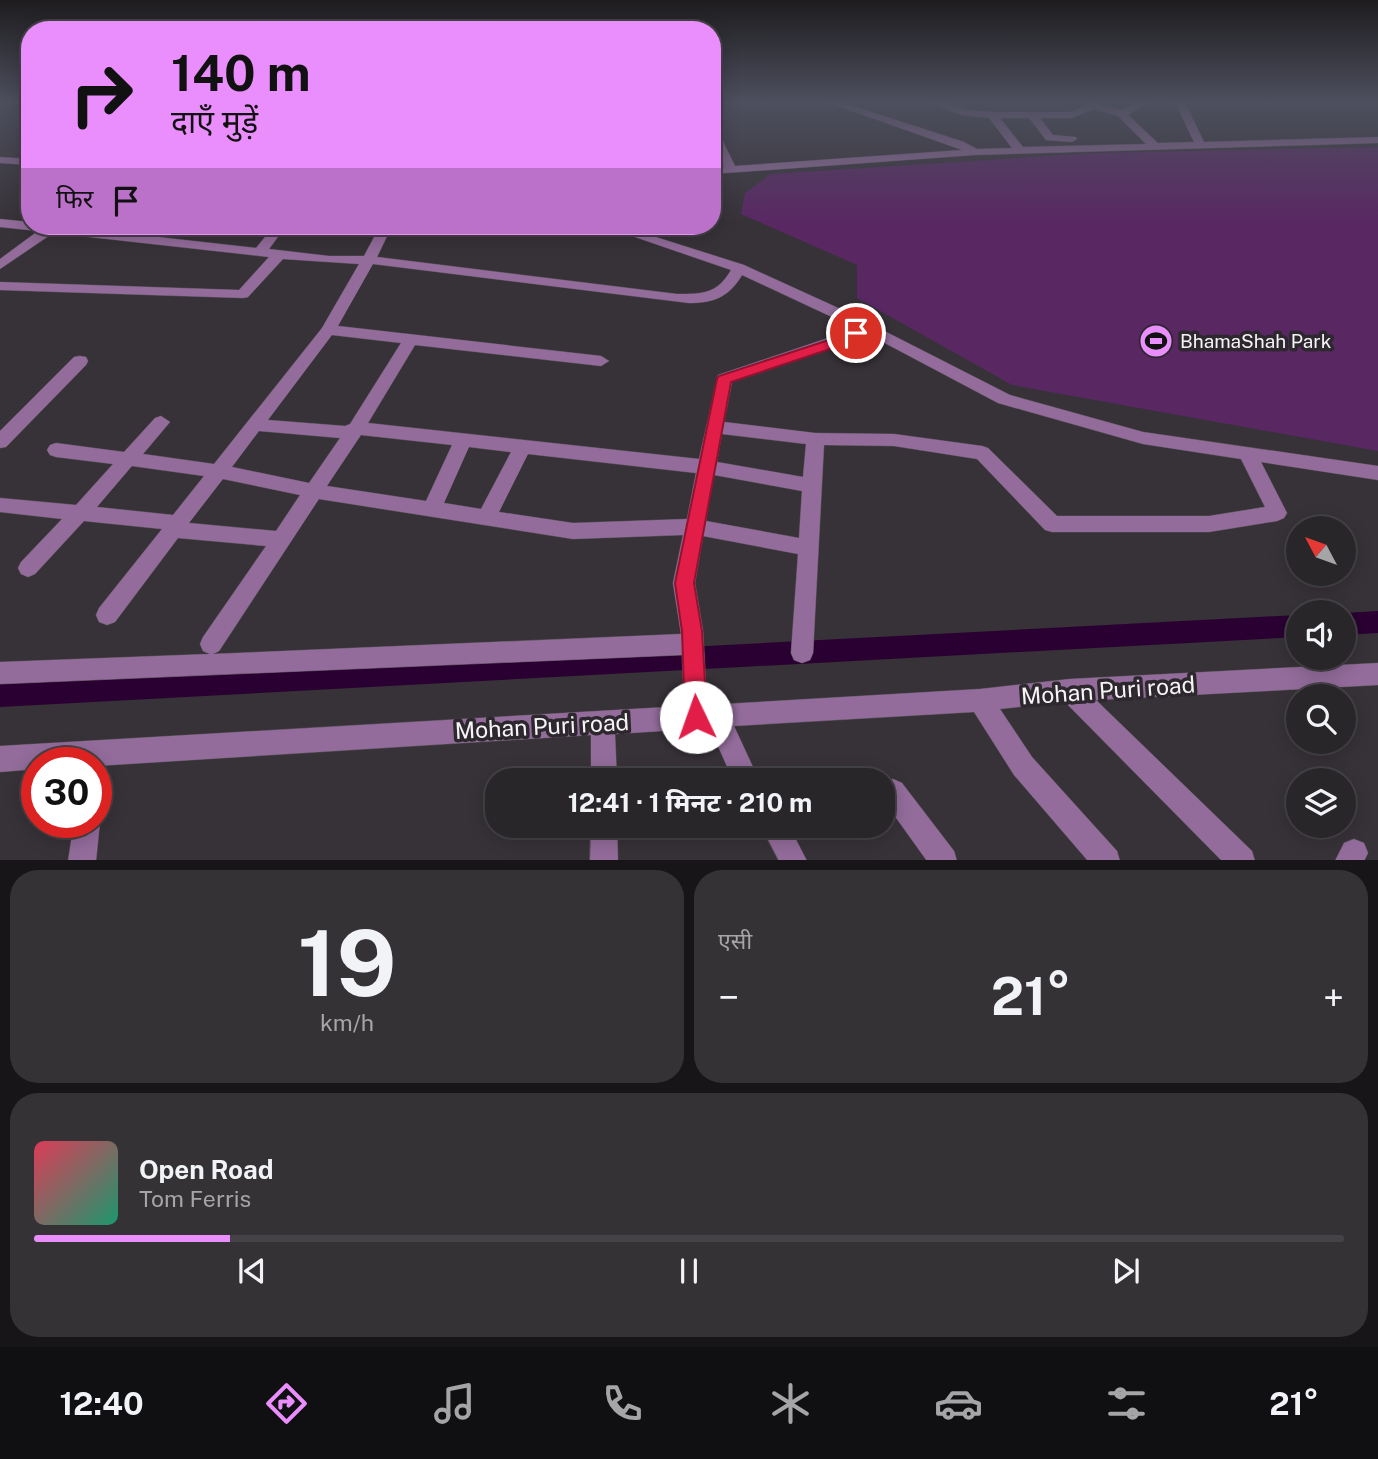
<!DOCTYPE html>
<html lang="hi">
<head>
<meta charset="utf-8">
<style>
	:root { --surface:#29262a; --page:#353236; --text:#f1f3f6; --muted:#a5a5a8; --line:#454347; --accent:#ea8dfd }
	body { margin:0; font-family:"Public Sans","Noto Sans Devanagari",sans-serif; background:var(--page); color:var(--text); height:100vh; display:flex; flex-direction:column; font-size:26px; white-space:nowrap }
	* { box-sizing:border-box; margin:0 }
	p { font-size:23px; color:var(--muted) }
	.icon { flex:none; width:38px; height:38px; fill:none; stroke:currentColor; stroke-width:2; stroke-linecap:round; stroke-linejoin:round }
	.map { position:relative; height:860px; overflow:hidden }
	.details { display:flex; flex-direction:column; gap:10px; padding:10px; background:#171517; flex:1 }
	.details>* { flex:none }
	.guide { position:absolute; left:21px; top:21px; width:700px; height:214px; border-radius:28px; box-shadow:0 4px 18px #0003,0 0 0 2px var(--line); background:#ea8dfd; color:#111; overflow:hidden }
	.needle { width:46px; rotate:311deg }
	.buttons { position:absolute; left:1286px; top:516px; display:grid; gap:14px }
	.buttons a { display:grid; place-items:center; width:70px; height:70px; border-radius:50%; background:var(--surface); box-shadow:0 4px 18px #0003,0 0 0 2px var(--line); font-size:35px }
	.speed { position:absolute; left:21px; top:747px; display:flex; gap:14px; font-size:35px; font-weight:700; text-align:center }
	.speed>* { display:grid; place-content:center; width:91px; height:91px; border-radius:50%; background:var(--surface); box-shadow:0 4px 18px #0003,0 0 0 2px var(--line); line-height:1 }
	.speed .limit { border:10px solid #d22; background:#fff; color:#111 }
	.pin { position:absolute; display:grid; place-items:center; width:60px; height:60px; color:#fff; margin:-30px; border:4px solid #fff; border-radius:50%; box-shadow:0 2px 7px #0007 }
	.me { position:absolute; width:77px; margin:-38px; rotate:357deg; stroke-linejoin:round; filter:drop-shadow(0 0 5px #0008) }
	.turn { display:flex; align-items:center; gap:24px; height:147px; padding:0 35px; font-size:32px }
	.turn .icon { width:91px; height:91px; stroke-width:2.5 }
	.turn b { display:block; font-size:49px; line-height:60px }
	.then { display:flex; align-items:center; height:66px; padding:0 35px; background:#0003; gap:14px; font-size:26px }
	.big { font-size:52px; font-weight:700; line-height:1.1 }
	.details .tile { flex:1; display:flex; flex-direction:column; justify-content:center; gap:10px; min-width:0; padding:0 24px; border-radius:28px; background:var(--page) }
	.details .dial { align-items:center; gap:0 }
	.dial b { font-size:91px; line-height:1 }
	.song { display:flex; align-items:center; gap:21px }
	.cover { width:84px; height:84px; border-radius:10px; background:linear-gradient(135deg,hsl(350 70% 55%),hsl(160 70% 35%)) }
	.played { height:7px; border-radius:4px; background:linear-gradient(90deg,var(--accent) 15%,var(--line) 15%) }
	.keys { display:flex; justify-content:space-around; direction:ltr }
	.heat { display:flex; justify-content:space-between; align-items:center; font-size:38px; direction:ltr }
	.details .tiles { flex:1; display:grid; gap:10px; grid-template-columns:1fr 1fr }
	.tile:last-child { grid-column:span 2 }
	.trip { position:absolute; left:485px; top:768px; width:410px; height:70px; border-radius:28px; background:var(--surface); box-shadow:0 4px 18px #0003,0 0 0 2px var(--line); font-weight:700; line-height:70px; text-align:center }
	.tab-bar { display:flex; height:112px; justify-content:space-around; align-items:center; background:#100f11; color:var(--muted) }
	.tab-bar .icon { width:49px; height:49px }
	.tab-bar .on { color:var(--accent) }
	.tab-bar b { font-size:32px; color:var(--text) }
	.map>svg:first-child { display:block }
	.green { fill:#592863 }
	.lines { fill:none; stroke-linecap:round; stroke-linejoin:round }
	.canal { fill:#2a0032; fill-rule:evenodd }
	.minor-casing { stroke:#565157; stroke-width:1 }
	.minor { fill:#936c9b; fill-rule:evenodd }
	.route { fill:#e11d48; stroke:#92132f; stroke-width:2 }
	.labels { text-anchor:middle; dominant-baseline:central; stroke-width:7; stroke-linejoin:round; paint-order:stroke }
	.poi-label { font-size:19px; fill:#f6f3f7; stroke:#2d282e; text-anchor:start }
	.near-street-label { font-size:23px; fill:#f6f3f7; stroke:#2d282e }
</style>
</head>
<body>
<div class="map">
<svg width="1378" height="861" viewBox="0 0 1378 861">
	<rect width="100%" height="100%" fill="#373238"/>
	<path class="green" d="M 1378,147 L 1378,451 L 1012,385 L 857,298 L 857,265 L 741,214 L 745,193 L 771,174 L 1095,153 Z"/>
	<g class="lines">
		<g class="canal">
			<path d="M 1378,611 L 1378,633 L 1344,635 L 1344,613 Z"/>
			<path d="M 1298,615 L 1298,637 L 0,707 L 0,683 Z"/>
		</g>
		<defs>
			<g id="minor">
				<path d="M 827,102 L 841,102 L 964,142 L 977,149 L 1012,148 L 989,118 L 961,115 L 929,102 L 942,102 L 966,110 L 992,112 L 1070,112 L 1093,103 L 1121,110 L 1137,102 L 1148,102 L 1128,115 L 1158,143 L 1194,142 L 1175,102 L 1185,102 L 1204,142 L 1378,137 L 1378,143 L 975,155 L 712,174 L 712,168 L 724,167 L 712,141 L 712,126 L 717,129 L 735,166 L 962,150 ZM 1094,109 L 1118,116 L 1146,144 L 1023,147 L 1000,118 L 1029,118 L 1046,140 L 1072,142 L 1077,139 L 1076,137 L 1053,135 L 1040,118 L 1072,118 Z"/>
				<path d="M 0,157 L 30,159 L 30,165 L 0,163 Z"/>
				<path d="M 0,219 L 30,222 L 30,226 L 60,226 L 256,248 L 274,226 L 286,226 L 269,249 L 329,256 L 364,256 L 380,226 L 392,226 L 377,257 L 677,294 C 703,294 717,294 731,270 L 603,226 L 621,226 L 744,265 L 847,312 L 1010,395 L 1143,432 L 1378,466 L 1378,480 L 1261,462 L 1287,513 L 1284,518 L 1277,521 L 1209,532 L 1052,532 L 1045,530 L 977,459 L 894,446 L 824,445 L 813,653 L 810,660 L 802,663 L 794,660 L 791,653 L 798,554 L 703,536 L 695,583 L 703,631 L 707,705 L 980,689 L 1070,679 L 1378,663 L 1378,685 L 1096,700 L 1252,851 L 1255,861 L 1222,861 L 1065,702 L 1000,709 L 1032,757 L 1117,851 L 1120,861 L 1088,861 L 1014,775 L 974,712 L 734,726 L 759,780 L 733,780 L 710,728 L 615,734 L 617,780 L 591,780 L 591,735 L 96,766 L 96,763 L 37,763 L 37,769 L 0,772 L 0,746 L 684,706 L 682,655 L 0,684 L 0,662 L 210,654 L 203,651 L 200,644 L 203,637 L 266,546 L 178,538 L 115,622 L 107,625 L 99,622 L 96,615 L 99,608 L 162,529 L 84,521 L 35,574 L 28,577 L 21,574 L 18,568 L 21,562 L 62,519 L 0,512 L 0,498 L 76,505 L 113,464 L 56,457 L 50,455 L 47,450 L 50,445 L 56,443 L 124,452 L 155,418 L 161,416 L 170,422 L 143,454 L 214,464 L 322,328 L 359,264 L 283,259 L 248,297 L 243,298 L 0,290 L 0,282 L 239,290 L 269,257 L 53,233 L 0,269 L 0,259 L 38,231 L 0,227 ZM 373,264 L 689,303 C 714,303 729,297 742,275 L 849,325 L 849,331 L 718,375 L 699,459 L 368,423 L 415,345 L 601,366 L 609,361 L 601,356 L 338,326 ZM 864,332 L 998,403 L 1143,444 L 1241,459 L 1265,507 L 1209,516 L 1057,516 L 988,448 L 982,446 L 894,434 L 815,433 L 724,422 L 732,382 L 851,342 ZM 332,335 L 401,343 L 350,424 L 345,426 L 268,420 ZM 259,431 L 340,438 L 309,483 L 232,467 ZM 722,434 L 806,444 L 803,477 L 717,462 ZM 361,435 L 452,445 L 426,501 L 327,486 ZM 469,447 L 511,452 L 481,509 L 444,503 ZM 528,454 L 696,473 L 687,519 L 573,523 L 499,512 ZM 132,466 L 204,476 L 173,515 L 97,507 ZM 714,475 L 802,491 L 799,538 L 706,521 ZM 223,479 L 300,495 L 276,531 L 189,523 ZM 319,499 L 573,539 L 683,535 L 673,583 L 681,634 L 213,654 L 219,651 Z"/>
				<path d="M 80,356 L 86,357 L 88,361 L 86,365 L 6,447 L 0,448 L 0,431 L 74,357 Z"/>
				<path d="M 893,779 L 902,783 L 954,851 L 957,861 L 927,861 L 884,801 L 884,783 Z"/>
				<path d="M 96,813 L 100,822 L 96,861 L 68,861 L 74,822 L 96,822 Z"/>
				<path d="M 591,826 L 617,826 L 618,861 L 590,861 Z"/>
				<path d="M 761,826 L 789,826 L 807,861 L 779,861 Z"/>
				<path d="M 1354,839 L 1364,843 L 1368,853 L 1364,861 L 1335,861 L 1344,843 Z"/>
			</g>
		</defs>
		<use href="#minor" class="minor-casing"/>
		<use href="#minor" class="minor"/>
	</g>
	<linearGradient id="sky" x2="0" y2="1"><stop stop-color="#1e1c1f"/><stop offset="0.46" stop-color="#4d4f5e"/><stop offset="1" stop-color="#4d4f5e" stop-opacity="0"/></linearGradient>
	<rect width="1378" height="222" fill="url(#sky)"/>
	<path class="route" d="M 856,329 L 863,333 L 851,342 L 731,382 L 694,583 L 702,631 L 707,717 L 704,724 L 696,727 L 688,724 L 685,717 L 682,631 L 675,583 L 717,379 L 719,376 L 841,336 Z"/>
	<defs>
		<symbol id="stadium-disc" viewBox="-11 -11 22 22"><circle r="9.5" fill="#ea8dfd" stroke="#2d282e"/><path d="M0-5a6.5 5 0 1 0 0 10a6.5 5 0 1 0 0-10ZM-3.5-1.8h7v3.6h-7Z" fill="#111"/></symbol>
	</defs>
	<g fill-rule="evenodd">
		<use href="#stadium-disc" x="1137" y="322" width="38" height="38"/>
	</g>
	<g class="labels">
		<g class="poi-label">
			<text x="1180" y="341">BhamaShah Park</text>
		</g>
		<g class="near-street-label">
			<text transform="translate(1108 690) rotate(-4)">Mohan Puri road</text>
			<text transform="translate(542 726) rotate(-3)">Mohan Puri road</text>
		</g>
	</g>
</svg>
<div class="buttons">
<a><svg class="needle" viewBox="-14 -14 28 28"><path d="M0-13l5 13h-10z" fill="#e53935"/><path d="M0 13l5-13h-10z" fill="#a5a5a8"/></svg></a>
<a><svg class="icon" aria-label="sound" viewBox="0 0 24 24"><path d="M4 9h4l5-4v14l-5-4H4zM17 9q2 3 0 6"/></svg></a>
<a><svg class="icon" aria-label="search" viewBox="0 0 24 24"><circle cx="10" cy="10" r="6"/><path d="M15 15l6 6"/></svg></a>
<a><svg class="icon" aria-label="layers" viewBox="0 0 24 24"><path d="M12 4l9 5-9 5-9-5zM3 14l9 5 9-5"/></svg></a>
</div>
<div class="speed"><div class="limit">30</div></div>
<div class="pin" style="left:856px;top:333px;background:#d93025"><svg class="icon" aria-label="arrive" viewBox="0 0 24 24"><path d="M6 21V4h12l-3 4 3 4H6"/></svg></div>
<svg class="me" style="left:696px;top:717px" viewBox="-20 -20 40 40"><circle r="19" fill="#fff"/><path d="M0-13L10 11 0 6-10 11z" fill="#e11d48"/></svg>
<div class="trip">12:41 · 1 मिनट · 210 m</div>
<div class="guide">
<div class="turn"><svg class="icon" aria-label="right" viewBox="0 0 24 24"><path d="M7 20v-9h11M14 6l5 5-5 5"/></svg><div><b>140 m</b>दाएँ मुड़ें</div></div>
<div class="then">फिर<svg class="icon" aria-label="arrive" viewBox="0 0 24 24"><path d="M6 21V4h12l-3 4 3 4H6"/></svg></div>
</div>
</div>
<section class="details">
<div class="tiles">
<div class="tile dial"><b>19</b><p>km/h</p></div>
<div class="tile"><p>एसी</p>
<div class="heat"><a>−</a><b class="big">21°</b><a>+</a></div>
</div>
<div class="tile">
<div class="song"><i class="cover"></i><div><b>Open Road</b><p>Tom Ferris</p></div></div>
<div class="played"></div>
<div class="keys"><svg class="icon" aria-label="previous" viewBox="0 0 24 24"><path d="M18 5L8 12l10 7zM5 5v14"/></svg><svg class="icon" aria-label="pause" viewBox="0 0 24 24"><path d="M8 5v14M16 5v14"/></svg><svg class="icon" aria-label="next" viewBox="0 0 24 24"><path d="M6 5l10 7-10 7zM19 5v14"/></svg></div>
</div>
</div>
</section>
<nav class="tab-bar">
<b>12:40</b>
<svg class="icon on" aria-label="directions" viewBox="0 0 24 24"><path d="M12 3l9 9-9 9-9-9zM9 14v-3h6M13 9l2 2-2 2"/></svg>
<svg class="icon" aria-label="music" viewBox="0 0 24 24"><path d="M9 18V5l10-2v13"/><circle cx="6" cy="18" r="3"/><circle cx="16" cy="16" r="3"/></svg>
<svg class="icon" aria-label="phone" viewBox="0 0 24 24"><path d="M5 4h4l2 5-3 2q2 4 5 5l2-3 5 2v4C11 20 4 13 5 4z"/></svg>
<svg class="icon" aria-label="climate" viewBox="0 0 24 24"><path d="M12 3v18M4 7l16 10M4 17L20 7"/></svg>
<svg class="icon" aria-label="car" viewBox="0 0 24 24"><path d="M5 17H2v-5l4-1 3-4h7l3 4 3 1v5h-3M9 17h6M6 11h13"/><circle cx="7" cy="17" r="2"/><circle cx="17" cy="17" r="2"/></svg>
<svg class="icon" aria-label="filters" viewBox="0 0 24 24"><path d="M4 7h16M4 17h16"/><circle cx="9" cy="7" r="2"/><circle cx="15" cy="17" r="2"/></svg>
<b>21°</b>
</nav>
</body>
</html>
